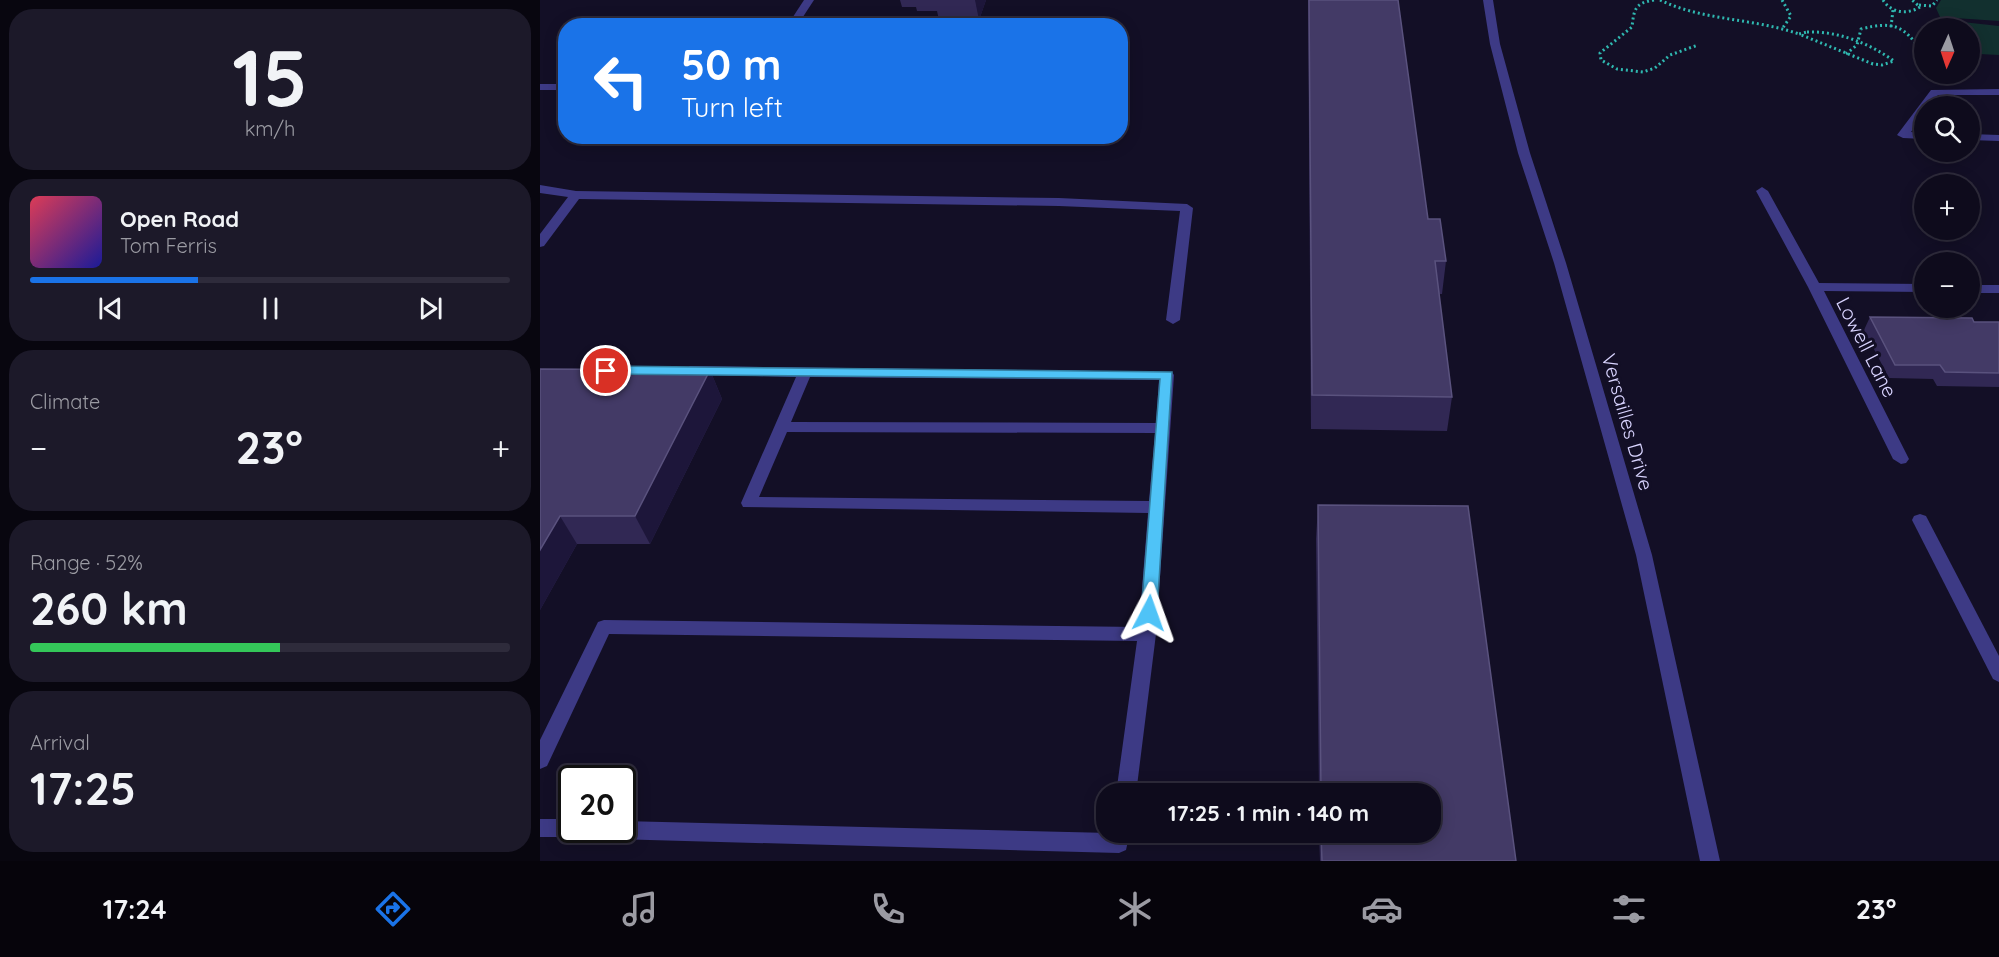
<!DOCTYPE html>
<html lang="en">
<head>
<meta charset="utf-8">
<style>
	:root { --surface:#0e0b1c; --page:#1c1929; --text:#f1f3f6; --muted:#9b9ba3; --line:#2e2b3b; --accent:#1a73e8 }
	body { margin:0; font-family:Quicksand,sans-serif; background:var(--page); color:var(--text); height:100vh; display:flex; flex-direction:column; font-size:22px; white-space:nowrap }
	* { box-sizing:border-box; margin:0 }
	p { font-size:20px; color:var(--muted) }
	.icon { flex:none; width:33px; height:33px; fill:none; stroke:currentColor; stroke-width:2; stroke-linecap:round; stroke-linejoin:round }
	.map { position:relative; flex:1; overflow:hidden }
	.side { display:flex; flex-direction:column; gap:9px; padding:9px; background:#08060f; width:540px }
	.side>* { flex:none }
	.banner { position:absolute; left:18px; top:18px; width:570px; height:126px; border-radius:24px; box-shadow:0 3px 15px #0003,0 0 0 2px var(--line); background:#1a73e8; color:#fff; overflow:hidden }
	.needle { width:39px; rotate:183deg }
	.controls { position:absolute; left:1374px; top:18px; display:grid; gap:12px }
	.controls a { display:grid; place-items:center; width:66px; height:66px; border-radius:50%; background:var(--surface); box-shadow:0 3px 15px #0003,0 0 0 2px var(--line); font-size:30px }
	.speed { position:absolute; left:18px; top:765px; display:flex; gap:12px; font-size:30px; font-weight:700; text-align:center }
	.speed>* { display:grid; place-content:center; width:78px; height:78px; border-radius:50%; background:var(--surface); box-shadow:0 3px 15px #0003,0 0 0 2px var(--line); line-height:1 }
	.speed .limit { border:3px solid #111; border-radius:9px; background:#fff; color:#111 }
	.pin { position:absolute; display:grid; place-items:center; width:51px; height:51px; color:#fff; margin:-26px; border:3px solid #fff; border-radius:50%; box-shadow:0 2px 6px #0007 }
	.me { position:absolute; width:66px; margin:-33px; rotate:4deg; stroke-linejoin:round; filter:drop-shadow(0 0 4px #0008) }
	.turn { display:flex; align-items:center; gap:21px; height:126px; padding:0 24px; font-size:27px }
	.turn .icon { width:78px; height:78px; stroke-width:2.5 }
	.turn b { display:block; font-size:42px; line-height:51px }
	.big { font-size:45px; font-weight:700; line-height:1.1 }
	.side .tile { flex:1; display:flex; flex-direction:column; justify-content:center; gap:9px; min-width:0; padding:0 21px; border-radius:24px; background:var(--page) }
	.side .dial { align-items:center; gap:0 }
	.dial b { font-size:78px; line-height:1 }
	.song { display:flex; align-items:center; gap:18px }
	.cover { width:72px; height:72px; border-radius:9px; background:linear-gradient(135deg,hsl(350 70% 55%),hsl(240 70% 35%)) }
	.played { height:6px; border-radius:3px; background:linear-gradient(90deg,var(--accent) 35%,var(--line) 35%) }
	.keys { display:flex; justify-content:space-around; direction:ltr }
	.heat { display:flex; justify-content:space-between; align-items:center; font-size:33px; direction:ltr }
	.charge { height:9px; border-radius:4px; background:linear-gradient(90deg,#34c759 52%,var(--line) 0) }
	.trip { position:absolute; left:556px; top:783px; width:345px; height:60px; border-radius:24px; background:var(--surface); box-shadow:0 3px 15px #0003,0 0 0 2px var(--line); font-weight:700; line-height:60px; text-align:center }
	.tab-bar { display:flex; height:96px; justify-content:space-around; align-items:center; background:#06040b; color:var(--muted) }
	.tab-bar .icon { width:42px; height:42px }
	.tab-bar .selected { color:var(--accent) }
	.tab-bar b { font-size:27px; color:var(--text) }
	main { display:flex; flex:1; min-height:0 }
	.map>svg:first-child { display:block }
	.green { fill:#12302f }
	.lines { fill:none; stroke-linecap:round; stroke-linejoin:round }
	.path { stroke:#2fb8b0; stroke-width:3; stroke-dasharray:2 3; stroke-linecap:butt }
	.minor { fill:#3d3a85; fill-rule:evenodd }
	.wall { fill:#312854 }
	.shaded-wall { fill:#1d163a }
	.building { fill:#433a66; stroke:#5a527e; stroke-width:1.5 }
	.route { fill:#4fc3f7; stroke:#337fa1; stroke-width:1.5 }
	.labels { text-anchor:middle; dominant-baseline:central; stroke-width:6; stroke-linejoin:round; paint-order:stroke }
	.street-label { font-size:20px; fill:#d9d4ff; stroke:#130f26 }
</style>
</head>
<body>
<main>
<section class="side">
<div class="tile dial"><b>15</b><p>km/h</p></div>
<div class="tile">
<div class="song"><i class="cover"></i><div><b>Open Road</b><p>Tom Ferris</p></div></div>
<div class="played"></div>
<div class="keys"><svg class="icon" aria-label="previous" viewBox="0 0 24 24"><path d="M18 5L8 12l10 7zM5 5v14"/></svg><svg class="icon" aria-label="pause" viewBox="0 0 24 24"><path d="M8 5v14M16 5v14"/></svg><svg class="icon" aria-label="next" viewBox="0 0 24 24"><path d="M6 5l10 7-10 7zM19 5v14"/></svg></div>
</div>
<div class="tile"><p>Climate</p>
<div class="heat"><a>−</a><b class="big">23°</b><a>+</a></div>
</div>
<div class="tile"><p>Range · 52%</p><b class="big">260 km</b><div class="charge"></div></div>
<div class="tile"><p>Arrival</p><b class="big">17:25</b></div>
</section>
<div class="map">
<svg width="1459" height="861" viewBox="0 0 1459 861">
	<rect width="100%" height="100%" fill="#130f26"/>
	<g class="green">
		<path d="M 1401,0 L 1459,0 L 1459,21 L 1400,17 L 1396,8 Z"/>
		<path d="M 1404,20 L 1459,26 L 1459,55 L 1439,54 L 1430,50 L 1430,28 L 1396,28 L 1397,24 Z"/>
	</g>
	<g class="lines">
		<g class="path">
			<path d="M 1114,0 C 1095,3 1094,9 1092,27 L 1060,53 L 1061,60 L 1077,69 L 1103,72 L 1115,68 L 1130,55 L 1158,45"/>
			<path d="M 1120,0 C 1164,21 1213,18 1259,34"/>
			<path d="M 1242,0 L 1251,16 L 1242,29"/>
			<path d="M 1343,0 C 1351,13 1367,15 1380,7 L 1372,0"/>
			<path d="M 1379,5 L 1392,6 L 1397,0"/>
			<path d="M 1351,27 L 1353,10"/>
			<path d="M 1267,32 C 1298,31 1329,43 1354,61 L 1342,65 L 1333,64 L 1259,34 Z"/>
			<path d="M 1306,54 L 1317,45 L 1321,29 C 1352,21 1365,25 1381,52 L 1384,52"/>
		</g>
		<g class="minor">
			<path d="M 264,0 L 274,0 L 257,26 L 247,26 Z"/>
			<path d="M 943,0 L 953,0 L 960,44 L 990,153 L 1026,263 L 1112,555 L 1180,861 L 1160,861 L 1096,555 L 1014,263 L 978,153 L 950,44 Z"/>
			<rect x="0" y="84" width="26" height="6"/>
			<path d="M 1459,89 L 1459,95 L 1398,95 L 1390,106 L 1384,106 L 1384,114 L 1371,132 L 1384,133 L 1384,139 L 1363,138 L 1357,135 L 1391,90 Z"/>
			<path d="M 1430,134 L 1459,135 L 1459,141 L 1430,140 Z"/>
			<path d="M 0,185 L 36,191 L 519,198 L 647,204 L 653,208 L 640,320 L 633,324 L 626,320 L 640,211 L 519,206 L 39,199 L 4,246 L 0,247 L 0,234 L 28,197 L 0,193 Z"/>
			<path d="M 1222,187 L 1228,191 L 1279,283 L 1384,284 L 1384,292 L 1284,291 L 1369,459 L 1366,463 L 1361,464 L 1353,459 L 1268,287 L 1216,191 Z"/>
			<rect x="1430" y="285" width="29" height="8"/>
			<path d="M 150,366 L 632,372 L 634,375 L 616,634 L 596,794 L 576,794 L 597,641 L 69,634 L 7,766 L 0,769 L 0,740 L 58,622 L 64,620 L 599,627 L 608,513 L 203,507 L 201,503 L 256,377 L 145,374 L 143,371 ZM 270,377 L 619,380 L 616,423 L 251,422 ZM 247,432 L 615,433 L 609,501 L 219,497 Z"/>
			<path d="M 1380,514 L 1386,516 L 1459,656 L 1459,682 L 1453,679 L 1372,520 L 1374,516 Z"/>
			<path d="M 0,819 L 32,819 L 32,830 L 41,830 L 39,835 L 32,837 L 0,837 Z"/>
			<path d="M 82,821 L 570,833 L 590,832 L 586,850 L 579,853 L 74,839 L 67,837 L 64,830 L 82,830 Z"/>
		</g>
	</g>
	<g class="wall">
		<path d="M 360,0 L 446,0 L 439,20 L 399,20 L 397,11 L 377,11 L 376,7 L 362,7 Z"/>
		<path d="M 768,0 L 858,0 L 888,219 L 906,261 L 902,294 L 899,294 L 912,397 L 907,431 L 771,429 Z"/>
		<path d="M 1330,317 L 1434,322 L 1459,322 L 1459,387 L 1397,386 L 1393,379 L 1349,378 L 1324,330 Z"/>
		<path d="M 0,369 L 170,370 L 182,399 L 110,544 L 37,544 L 0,610 Z"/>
		<path d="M 778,505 L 976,861 L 780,861 L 779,832 L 891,832 L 891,794 L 779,794 L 776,539 Z"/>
	</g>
	<g class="shaded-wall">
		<path d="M 435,0 L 446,0 L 439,20 Z"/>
		<path d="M 170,370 L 182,399 L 110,544 L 95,516 Z"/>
		<path d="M 20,516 L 37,544 L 0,610 L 0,550 Z"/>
	</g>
	<g class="building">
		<path d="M 769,0 L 858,0 L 888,219 L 900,219 L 906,261 L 895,261 L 912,397 L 772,395 Z"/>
		<path d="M 1330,317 L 1432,318 L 1434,322 L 1459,322 L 1459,373 L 1405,372 L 1400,365 L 1355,365 Z"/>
		<path d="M 0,369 L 170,370 L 95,516 L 20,516 L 0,550 Z"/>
		<path d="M 778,505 L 928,506 L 976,861 L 782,861 L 781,832 L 891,832 L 891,794 L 781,794 Z"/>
	</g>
	<path class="route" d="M 66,366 L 632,372 L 617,613 L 609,619 L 601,613 L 620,379 L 62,374 L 62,368 Z"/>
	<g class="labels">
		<g class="street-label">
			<text transform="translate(1327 347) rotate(63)">Lowell Lane</text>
			<text transform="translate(1088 422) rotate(74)">Versailles Drive</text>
		</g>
	</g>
</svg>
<div class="controls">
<a><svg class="needle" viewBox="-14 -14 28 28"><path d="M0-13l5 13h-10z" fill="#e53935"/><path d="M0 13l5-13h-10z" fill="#9b9ba3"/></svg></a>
<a><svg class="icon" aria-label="search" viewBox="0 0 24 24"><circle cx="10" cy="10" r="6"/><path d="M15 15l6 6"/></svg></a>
<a>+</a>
<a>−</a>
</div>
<div class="speed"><div class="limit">20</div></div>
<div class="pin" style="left:66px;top:371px;background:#d93025"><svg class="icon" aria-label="arrive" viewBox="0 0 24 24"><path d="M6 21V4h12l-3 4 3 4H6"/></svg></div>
<svg class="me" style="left:609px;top:613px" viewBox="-20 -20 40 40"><path d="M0-17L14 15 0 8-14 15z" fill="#4fc3f7" stroke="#fff" stroke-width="4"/></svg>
<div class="trip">17:25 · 1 min · 140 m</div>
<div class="banner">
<div class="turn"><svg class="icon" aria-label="left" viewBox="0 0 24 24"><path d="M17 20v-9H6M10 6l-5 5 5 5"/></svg><div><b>50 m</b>Turn left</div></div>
</div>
</div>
</main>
<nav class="tab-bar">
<b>17:24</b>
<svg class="icon selected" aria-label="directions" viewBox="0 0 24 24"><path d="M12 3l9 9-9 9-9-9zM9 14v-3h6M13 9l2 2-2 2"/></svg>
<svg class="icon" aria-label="music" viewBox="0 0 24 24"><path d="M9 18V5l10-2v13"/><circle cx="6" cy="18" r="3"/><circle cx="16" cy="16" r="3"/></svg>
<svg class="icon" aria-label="phone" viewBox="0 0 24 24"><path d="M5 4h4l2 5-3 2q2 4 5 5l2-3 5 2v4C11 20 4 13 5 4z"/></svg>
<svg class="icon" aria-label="climate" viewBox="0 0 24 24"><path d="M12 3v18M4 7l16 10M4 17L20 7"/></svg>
<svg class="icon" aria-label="car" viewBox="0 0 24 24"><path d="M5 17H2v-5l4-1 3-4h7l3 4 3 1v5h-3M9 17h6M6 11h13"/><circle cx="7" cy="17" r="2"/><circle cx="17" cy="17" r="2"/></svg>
<svg class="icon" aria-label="filters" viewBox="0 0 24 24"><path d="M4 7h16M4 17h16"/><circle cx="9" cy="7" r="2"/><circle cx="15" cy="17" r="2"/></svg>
<b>23°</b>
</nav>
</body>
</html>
